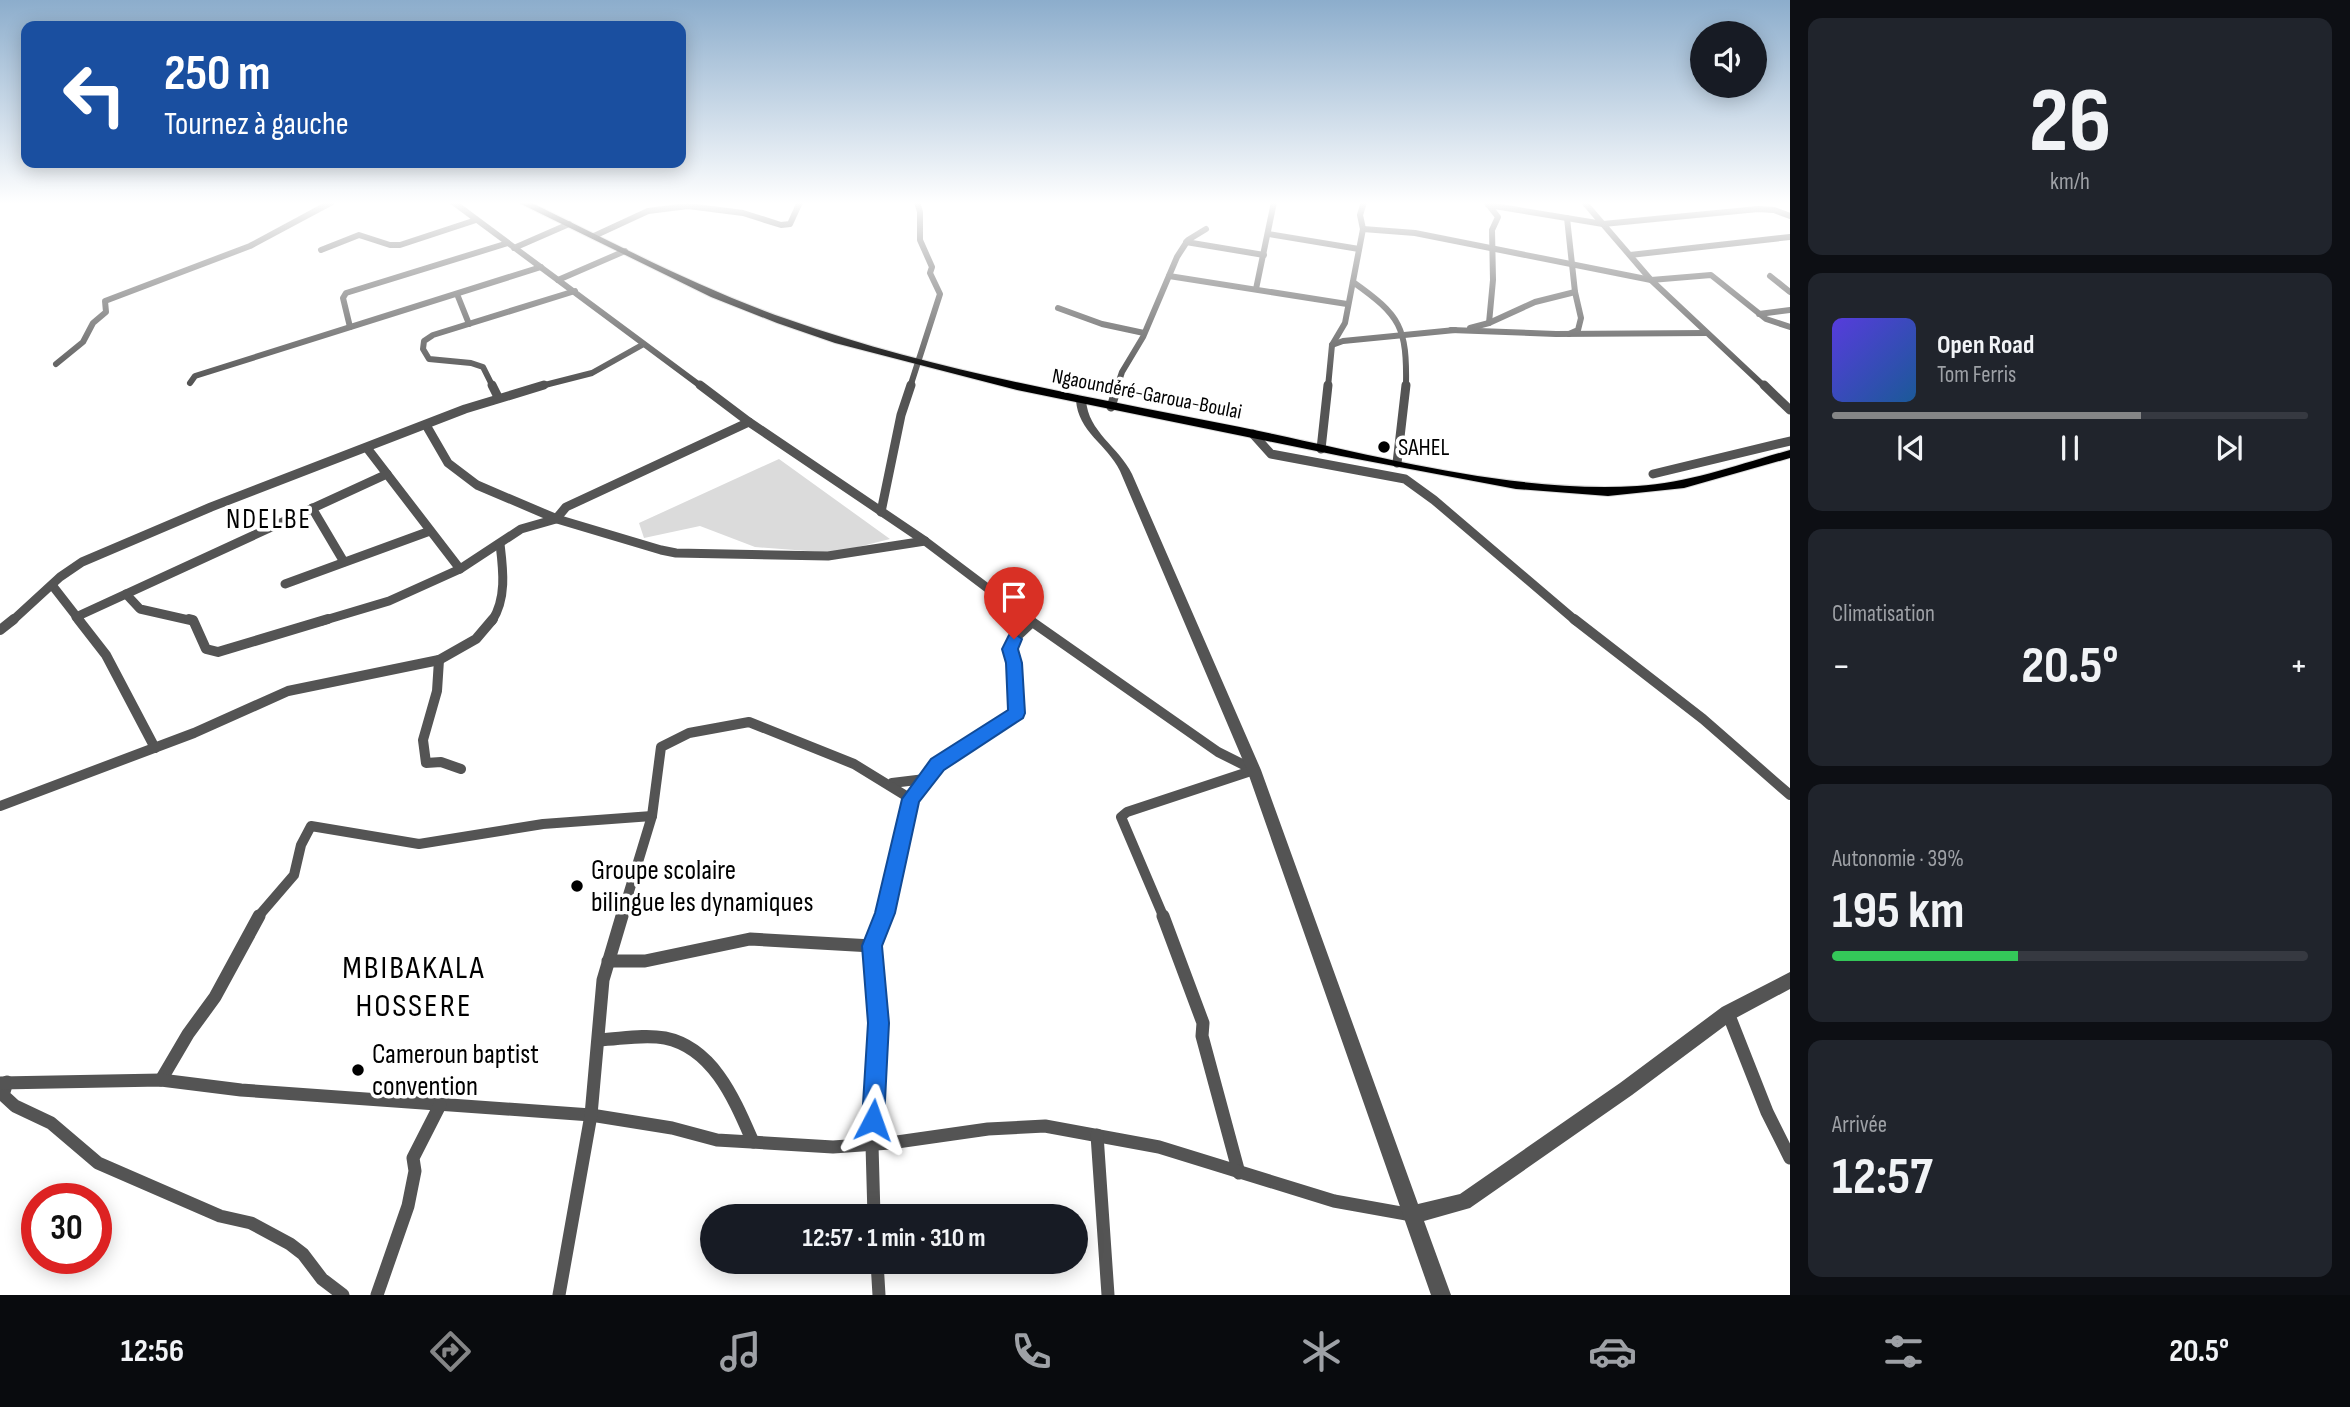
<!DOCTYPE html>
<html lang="fr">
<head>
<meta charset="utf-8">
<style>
	:root { --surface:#171b24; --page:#20242c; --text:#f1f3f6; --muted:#9ea1a6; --line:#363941; --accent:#858687 }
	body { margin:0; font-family:"Sofia Sans Condensed",sans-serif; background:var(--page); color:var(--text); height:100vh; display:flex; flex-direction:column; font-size:26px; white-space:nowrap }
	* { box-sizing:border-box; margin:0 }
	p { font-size:23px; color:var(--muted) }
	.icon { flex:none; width:38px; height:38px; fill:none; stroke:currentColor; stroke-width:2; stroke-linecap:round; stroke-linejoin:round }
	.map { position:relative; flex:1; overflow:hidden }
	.details { display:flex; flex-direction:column; gap:18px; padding:18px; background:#0d0f14; width:560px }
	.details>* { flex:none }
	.banner { position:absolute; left:21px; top:21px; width:665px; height:147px; border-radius:14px; box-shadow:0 4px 18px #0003; background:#1a4fa0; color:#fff; overflow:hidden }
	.fabs { position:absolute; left:1690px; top:21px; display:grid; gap:14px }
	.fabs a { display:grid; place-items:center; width:77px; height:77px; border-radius:50%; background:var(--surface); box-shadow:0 4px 18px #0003; font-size:35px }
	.speed { position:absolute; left:21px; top:1183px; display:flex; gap:14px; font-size:35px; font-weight:700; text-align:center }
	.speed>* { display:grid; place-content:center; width:91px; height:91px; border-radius:50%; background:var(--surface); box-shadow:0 4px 18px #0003; line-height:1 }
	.speed .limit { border:10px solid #d22; background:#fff; color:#111 }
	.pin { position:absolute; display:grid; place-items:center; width:60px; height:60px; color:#fff; margin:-72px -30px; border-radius:50% 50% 50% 0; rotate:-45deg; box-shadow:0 0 7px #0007 }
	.pin .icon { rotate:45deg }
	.me { position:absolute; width:77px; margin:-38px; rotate:4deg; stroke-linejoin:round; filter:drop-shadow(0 0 5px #0008) }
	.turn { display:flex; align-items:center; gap:24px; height:147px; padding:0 28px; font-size:32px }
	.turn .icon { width:91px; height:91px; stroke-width:2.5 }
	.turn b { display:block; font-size:49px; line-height:60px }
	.big { font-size:52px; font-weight:700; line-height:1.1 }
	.details .tile { flex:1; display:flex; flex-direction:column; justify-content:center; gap:10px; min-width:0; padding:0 24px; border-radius:14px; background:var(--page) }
	.details .dial { align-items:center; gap:0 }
	.dial b { font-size:91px; line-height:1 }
	.song { display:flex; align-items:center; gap:21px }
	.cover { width:84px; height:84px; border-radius:10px; background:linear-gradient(135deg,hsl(250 70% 55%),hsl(210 70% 35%)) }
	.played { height:7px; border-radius:4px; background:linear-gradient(90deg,var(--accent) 65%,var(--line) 65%) }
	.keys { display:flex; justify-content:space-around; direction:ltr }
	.heat { display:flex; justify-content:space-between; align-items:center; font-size:38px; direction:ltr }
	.charge { height:10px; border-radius:5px; background:linear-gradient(90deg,#34c759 39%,var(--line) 0) }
	.trip { position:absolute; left:700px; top:1204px; width:388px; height:70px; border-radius:35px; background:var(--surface); box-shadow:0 4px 18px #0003; font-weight:700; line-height:70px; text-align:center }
	.tab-bar { display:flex; height:112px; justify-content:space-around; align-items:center; background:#090b0e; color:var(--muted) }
	.tab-bar .icon { width:49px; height:49px }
	.tab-bar .current { color:var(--accent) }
	.tab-bar b { font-size:32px; color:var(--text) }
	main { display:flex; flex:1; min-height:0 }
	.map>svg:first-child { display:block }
	.green { fill:#dbdbdb }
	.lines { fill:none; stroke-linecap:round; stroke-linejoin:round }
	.trunk-casing { stroke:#dbdbdb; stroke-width:2 }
	.minor-far3 { stroke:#545454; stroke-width:6 }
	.minor-far2 { stroke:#545454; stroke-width:9 }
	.minor-far1 { stroke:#545454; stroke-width:10 }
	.minor { stroke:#545454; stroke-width:13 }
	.tertiary { fill:#545454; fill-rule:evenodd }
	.trunk { fill:#000; fill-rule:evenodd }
	.route { fill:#1a73e8; stroke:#114b97; stroke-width:2 }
	.poi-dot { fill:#000; stroke:#fff; stroke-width:2.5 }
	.labels { text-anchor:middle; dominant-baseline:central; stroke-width:7; stroke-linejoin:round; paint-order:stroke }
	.far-street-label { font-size:21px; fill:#000; stroke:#fff }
	.poi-label { font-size:24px; fill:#000; stroke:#fff; text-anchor:start }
	.quarter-label { font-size:28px; letter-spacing:2px; fill:#000; stroke:#fff }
	.near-poi-label { font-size:28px; fill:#000; stroke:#fff; text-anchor:start }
	.near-quarter-label { font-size:33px; letter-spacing:2px; fill:#000; stroke:#fff }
</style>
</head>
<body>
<main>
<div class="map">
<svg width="1790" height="1295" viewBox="0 0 1790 1295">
	<rect width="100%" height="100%" fill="#fff"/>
	<path class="green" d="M 779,459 L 890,539 L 834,553 L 755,547 L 700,526 L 644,538 L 639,523 Z"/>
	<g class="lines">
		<defs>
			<path id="trunk" d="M 517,202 L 530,202 C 614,243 698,288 787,319 C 945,375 1110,400 1273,434 C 1388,459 1519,493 1637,486 C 1690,483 1739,464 1790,450 L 1790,458 L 1684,488 L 1608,496 L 1516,489 L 1341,456 L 1017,390 L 835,343 L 777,323 L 711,297 Z"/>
		</defs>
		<use href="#trunk" class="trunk-casing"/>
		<g class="minor-far3">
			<path d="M 453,202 L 702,387"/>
			<path d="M 1584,202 L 1651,280 L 1765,387"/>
			<path d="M 1487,203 L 1498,217 L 1492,230 L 1493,280 L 1489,323"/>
			<path d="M 1488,205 L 1603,224 L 1758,209 L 1774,210 L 1790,216"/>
			<path d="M 1567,218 L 1575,292 L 1581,318 L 1578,330 L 1569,334"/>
			<path d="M 1363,229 L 1415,233 L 1651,280 L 1711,275 L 1766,319 L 1790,327"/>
			<path d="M 1269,234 L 1359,249"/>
			<path d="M 594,236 L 648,211 L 688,206 L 743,213 L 781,225 L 790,224 L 800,202"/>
			<path d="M 1186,242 L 1264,255"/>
			<path d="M 514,248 L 569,224"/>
			<path d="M 321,250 L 359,235 L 390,245 L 400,245 L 476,220"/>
			<path d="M 1630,255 L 1790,237"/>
			<path d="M 1169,276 L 1347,304"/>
			<path d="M 1770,276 L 1790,292"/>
			<path d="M 558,280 L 625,251"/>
			<path d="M 1353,282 C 1401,316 1407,327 1406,387"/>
			<path d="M 1256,289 L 1274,202"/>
			<path d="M 457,294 L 469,324"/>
			<path d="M 1058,308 L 1102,324 L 1144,333"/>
			<path d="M 1759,314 L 1790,310"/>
			<path d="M 350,327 L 343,298 L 346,293 L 508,243"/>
			<path d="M 1470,328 L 1489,323 L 1535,302 L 1575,292"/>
			<path d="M 1451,330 L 1556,334 L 1706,333"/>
			<path d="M 1332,345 L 1343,341 L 1455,330"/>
			<path d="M 56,364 L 83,342 L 93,323 L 106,312 L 105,301 L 250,246 L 332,202"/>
			<path d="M 190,383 L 195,376 L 541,267"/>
			<path d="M 493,387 L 483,367 L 471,363 L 429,359 L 423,349 L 424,341 L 433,335 L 575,291"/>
			<path d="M 537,387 L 592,373 L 642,345"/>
			<path d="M 910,387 L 940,294 L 930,273 L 932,267 L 920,240 L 920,212 L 917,202"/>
			<path d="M 1117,387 L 1122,372 L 1143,337 L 1177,257 L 1188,240 L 1206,229"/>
			<path d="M 1328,387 L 1332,345 L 1345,323 L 1363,229 L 1360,215 L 1364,202"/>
		</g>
		<g class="minor-far2">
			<path d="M 492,385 L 498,397"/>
			<path d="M 700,385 L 749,422 L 925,541 L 1031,621"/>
			<path d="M 1764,385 L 1790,410"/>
			<path d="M 1111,407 L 1118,385"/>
			<path d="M 426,425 L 448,463 L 477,485 L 557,519 L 661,550 L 676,553 L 828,556 L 925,541"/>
			<path d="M 1253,434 L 1271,454 L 1405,479 L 1434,500 L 1576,621"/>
			<path d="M 367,448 L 460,569 L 521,529 L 556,519 L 566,507 L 749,422"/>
			<path d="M 1321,449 L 1328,385"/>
			<path d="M 1397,463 L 1406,385"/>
			<path d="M 1653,474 L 1790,441"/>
			<path d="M 312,508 L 344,562"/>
			<path d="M 881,512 L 901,415 L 911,385"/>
			<path d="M 285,584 L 430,531"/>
			<path d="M 52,585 L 80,621"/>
			<path d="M 126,594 L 140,609 L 193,621"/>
			<path d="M 76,617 L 387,474"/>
			<path d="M 12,621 L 60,577 L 82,562 L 211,507 L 465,409 L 544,385"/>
			<path d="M 322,621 L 389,601 L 460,569"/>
			<path d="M 492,621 C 507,598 503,569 500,544"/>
		</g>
		<g class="minor-far1">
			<path d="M 78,619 L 106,655 L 155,748"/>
			<path d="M 189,619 L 193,620 L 206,649 L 218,652 L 328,619"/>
			<path d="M 1028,619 L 1218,752 L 1254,770"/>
			<path d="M 1574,619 L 1703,719 L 1790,795"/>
			<path d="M 0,630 L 14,619"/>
			<path d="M 439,660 L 437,691 L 423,740 L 426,763 L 441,762 L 461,769"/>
			<path d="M 892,783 L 925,779"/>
			<path d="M 0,806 L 194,733 L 288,691 L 439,660 L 476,639 L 493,619"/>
			<path d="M 257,918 L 294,875 L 301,845 L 311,826 L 419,844 L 543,824 L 652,816"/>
			<path d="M 621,918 L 652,816 L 661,747 L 689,733 L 749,722 L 854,764 L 911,799"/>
			<path d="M 883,918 L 911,799 L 938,764 L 1017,713 L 1014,663 L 1010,649 L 1014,639 L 1032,622"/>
			<path d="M 1164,918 L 1121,817 L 1127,812 L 1254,770"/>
		</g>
		<g class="minor">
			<path d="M 1163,916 L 1203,1023 L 1202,1036 L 1239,1173"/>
			<path d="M 608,961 L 645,961 L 750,939 L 872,946"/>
			<path d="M 1728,1013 L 1767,1112 L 1790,1158"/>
			<path d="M 599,1040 C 621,1039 643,1034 665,1038 C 714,1048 735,1101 753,1142"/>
			<path d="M 161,1080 L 188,1034 L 215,997 L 259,916"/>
			<path d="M 7,1082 L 3,1095 L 15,1106 L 51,1123 L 98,1163 L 220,1216 L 251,1223 L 290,1244 L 303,1254 L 322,1279 L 343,1295"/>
			<path d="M 0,1083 L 161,1080 L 241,1090 L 591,1115 L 672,1128 L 717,1140 L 833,1147 L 890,1143 L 988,1129 L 1045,1126 L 1159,1147 L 1334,1201 L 1412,1215"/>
			<path d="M 1097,1135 L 1108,1295"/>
			<path d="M 874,1216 L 872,1145 L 879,1023 L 872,946 L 884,916"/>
			<path d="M 877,1262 L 879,1295"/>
			<path d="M 377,1295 L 408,1206 L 415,1171 L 413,1158 L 440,1105"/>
			<path d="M 559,1295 L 591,1115 L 603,980 L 622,916"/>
		</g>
		<path class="tertiary" d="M 1081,397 L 1086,400 C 1088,432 1119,447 1132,474 L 1261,770 L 1418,1204 L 1460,1194 L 1620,1083 L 1722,1007 L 1790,972 L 1790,989 L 1734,1019 L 1632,1095 L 1470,1208 L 1424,1221 L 1451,1295 L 1431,1295 L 1247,770 L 1120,471 C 1107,444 1078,432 1076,400 Z"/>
		<use href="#trunk" class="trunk"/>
	</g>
	<linearGradient id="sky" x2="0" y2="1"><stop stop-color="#8cadcc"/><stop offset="0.53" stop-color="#fff"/><stop offset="1" stop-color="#fff" stop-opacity="0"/></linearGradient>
	<rect width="1790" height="383" fill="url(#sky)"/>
	<path class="route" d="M 1014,633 L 1022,639 L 1018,649 L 1022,663 L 1025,713 L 1023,718 L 944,770 L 919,802 L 895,913 L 882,946 L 889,1023 L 884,1120 L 881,1128 L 873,1132 L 865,1128 L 862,1120 L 868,1023 L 862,946 L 875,913 L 902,799 L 931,759 L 1008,710 L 1006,663 L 1002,649 L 1009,635 Z"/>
	<g class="poi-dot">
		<circle cx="1384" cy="447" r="7"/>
		<circle cx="577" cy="886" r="7"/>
		<circle cx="358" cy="1070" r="7"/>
	</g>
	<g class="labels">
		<g class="far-street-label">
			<text transform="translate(1147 394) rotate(11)">Ngaoundéré-Garoua-Boulai</text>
		</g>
		<g class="poi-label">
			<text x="1398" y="447">SAHEL</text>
		</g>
		<g class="quarter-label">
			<text x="269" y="519">NDELBE</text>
		</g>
		<g class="near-poi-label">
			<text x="591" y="870">Groupe scolaire<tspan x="591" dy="32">bilingue les dynamiques</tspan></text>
			<text x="372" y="1054">Cameroun baptist<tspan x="372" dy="32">convention</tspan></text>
		</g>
		<g class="near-quarter-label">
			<text x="414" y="968">MBIBAKALA<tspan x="414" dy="38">HOSSERE</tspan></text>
		</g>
	</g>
</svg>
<div class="fabs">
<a><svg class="icon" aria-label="sound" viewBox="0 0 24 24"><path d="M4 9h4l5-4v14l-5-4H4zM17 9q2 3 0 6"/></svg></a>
</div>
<div class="speed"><div class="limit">30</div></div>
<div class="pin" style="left:1014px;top:639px;background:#d93025"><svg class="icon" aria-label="arrive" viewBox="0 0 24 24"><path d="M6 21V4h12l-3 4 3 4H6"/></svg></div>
<svg class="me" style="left:873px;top:1120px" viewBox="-20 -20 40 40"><path d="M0-17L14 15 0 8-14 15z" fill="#1a73e8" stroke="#fff" stroke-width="4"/></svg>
<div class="trip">12:57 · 1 min · 310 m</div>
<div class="banner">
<div class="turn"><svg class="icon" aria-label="left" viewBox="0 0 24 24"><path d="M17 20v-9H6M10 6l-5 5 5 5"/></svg><div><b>250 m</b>Tournez à gauche</div></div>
</div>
</div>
<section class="details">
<div class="tile dial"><b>26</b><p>km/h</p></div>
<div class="tile">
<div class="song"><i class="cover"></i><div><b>Open Road</b><p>Tom Ferris</p></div></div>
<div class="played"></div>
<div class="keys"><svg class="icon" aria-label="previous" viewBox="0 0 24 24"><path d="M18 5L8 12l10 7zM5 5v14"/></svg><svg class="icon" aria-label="pause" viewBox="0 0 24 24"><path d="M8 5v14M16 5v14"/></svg><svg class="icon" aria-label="next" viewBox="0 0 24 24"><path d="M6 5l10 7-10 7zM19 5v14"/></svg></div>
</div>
<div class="tile"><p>Climatisation</p>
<div class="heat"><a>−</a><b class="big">20.5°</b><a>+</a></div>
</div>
<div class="tile"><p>Autonomie · 39%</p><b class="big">195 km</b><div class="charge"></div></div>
<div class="tile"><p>Arrivée</p><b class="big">12:57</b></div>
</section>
</main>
<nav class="tab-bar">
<b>12:56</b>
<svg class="icon current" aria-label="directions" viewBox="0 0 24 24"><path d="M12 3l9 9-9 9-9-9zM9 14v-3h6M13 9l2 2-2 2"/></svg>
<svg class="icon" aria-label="music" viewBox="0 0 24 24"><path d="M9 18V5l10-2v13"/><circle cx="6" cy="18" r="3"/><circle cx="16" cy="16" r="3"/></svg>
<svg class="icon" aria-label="phone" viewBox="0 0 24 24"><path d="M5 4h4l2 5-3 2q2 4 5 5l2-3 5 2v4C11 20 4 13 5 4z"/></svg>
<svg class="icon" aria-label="climate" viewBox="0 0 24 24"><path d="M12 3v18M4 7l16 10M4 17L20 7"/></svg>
<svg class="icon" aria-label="car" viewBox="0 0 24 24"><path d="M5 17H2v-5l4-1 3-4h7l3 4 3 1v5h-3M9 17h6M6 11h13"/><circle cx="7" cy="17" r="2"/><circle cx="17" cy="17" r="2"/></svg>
<svg class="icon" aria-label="filters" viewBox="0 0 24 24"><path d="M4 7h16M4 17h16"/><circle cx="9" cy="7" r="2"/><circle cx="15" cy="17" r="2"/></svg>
<b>20.5°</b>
</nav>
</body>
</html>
